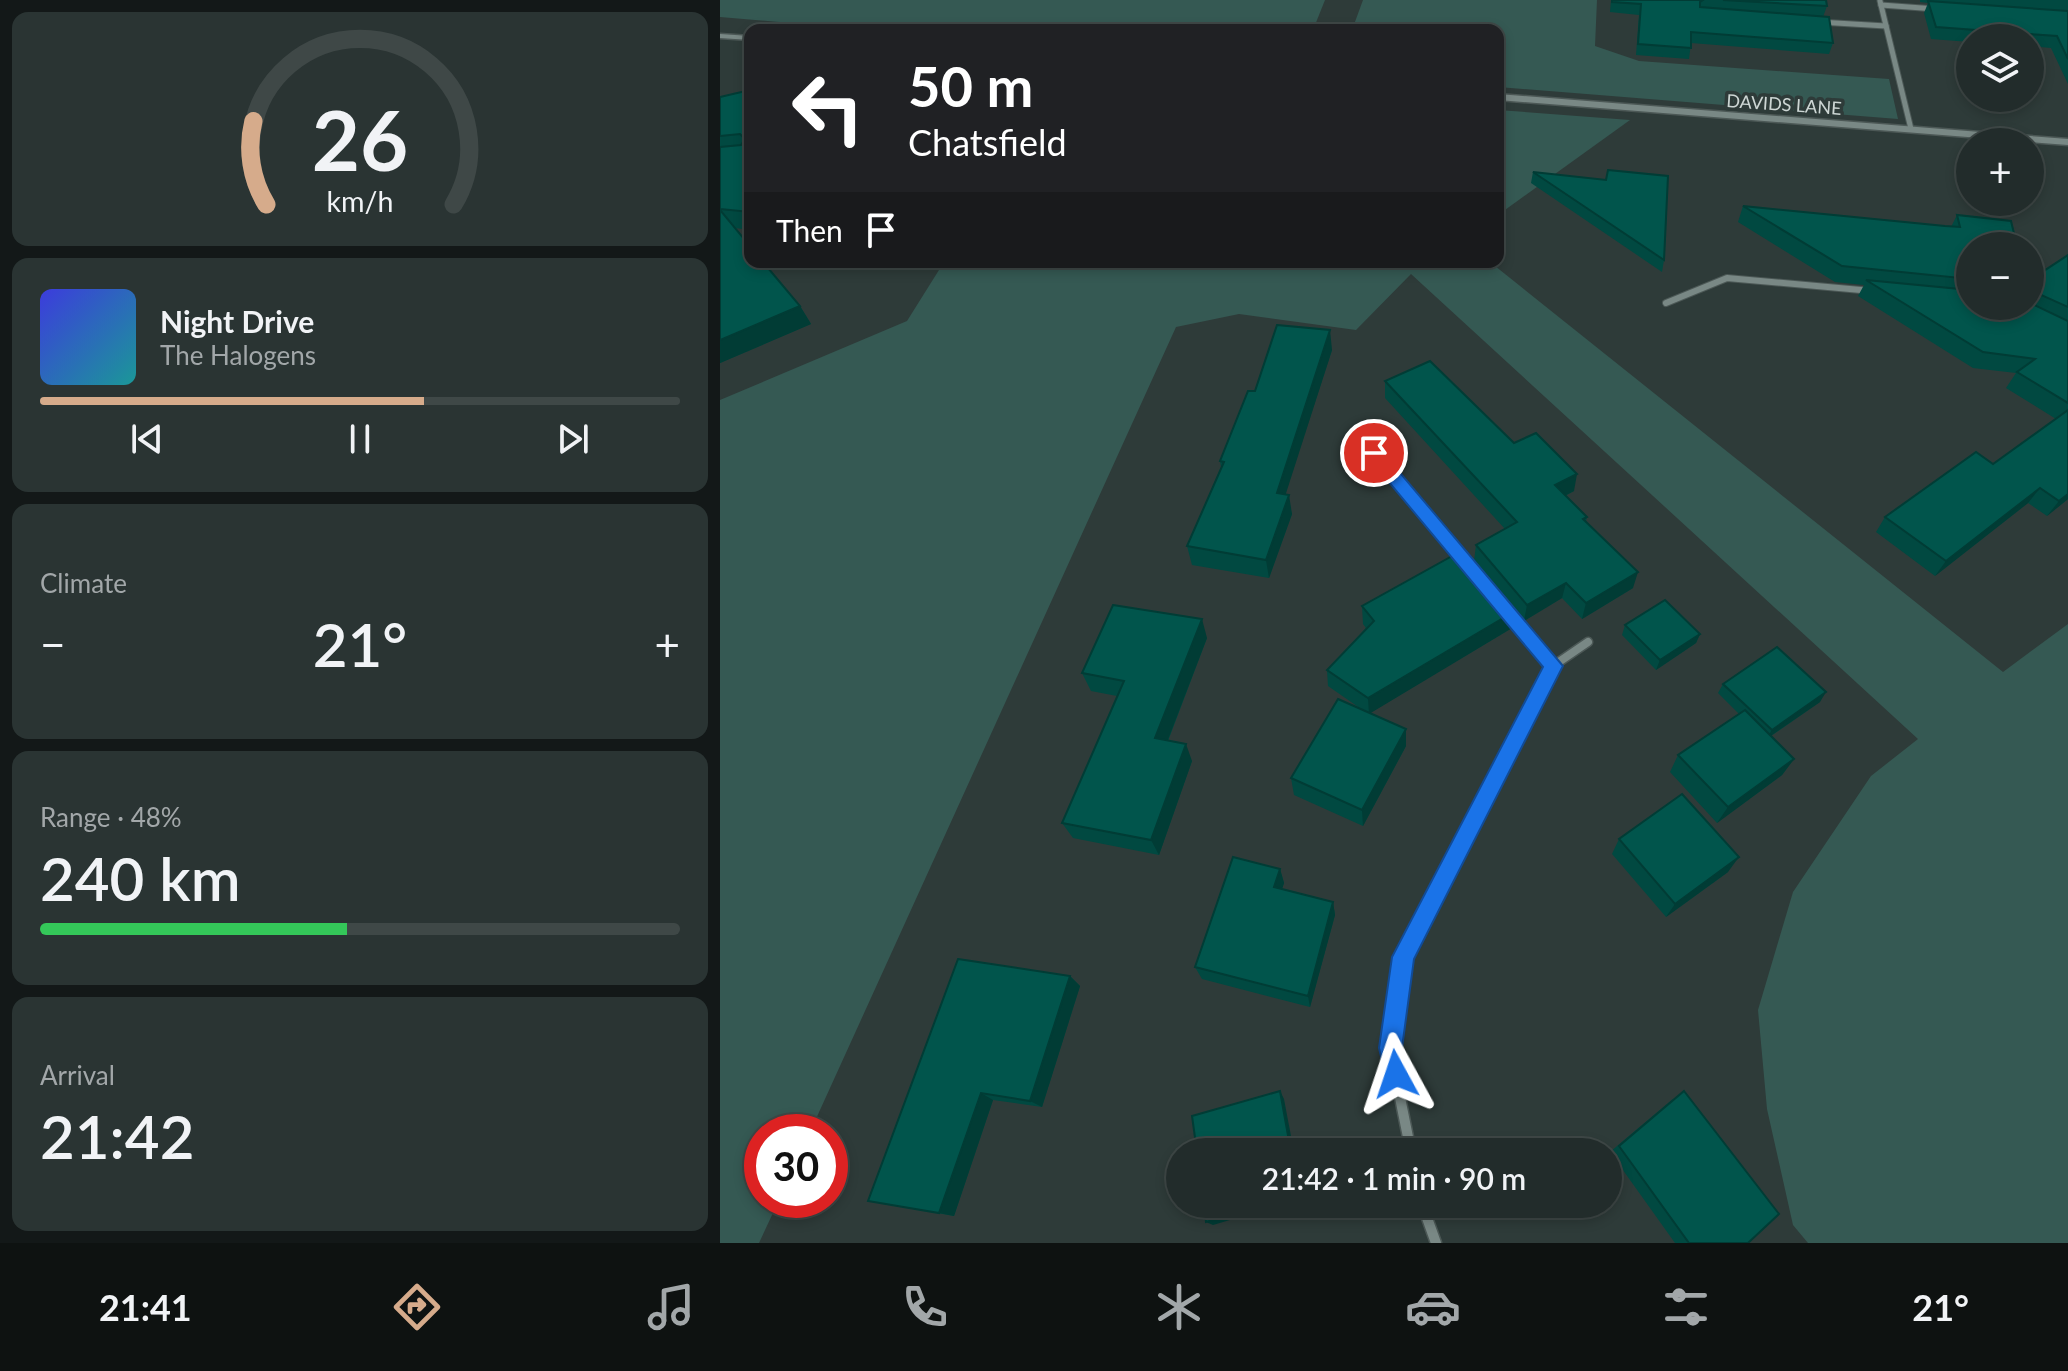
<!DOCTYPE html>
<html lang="en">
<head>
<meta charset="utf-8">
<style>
	:root { --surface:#222c2b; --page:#2a3433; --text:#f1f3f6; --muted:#a2a7a9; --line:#3f4847; --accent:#d6ab8b }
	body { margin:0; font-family:Lato,sans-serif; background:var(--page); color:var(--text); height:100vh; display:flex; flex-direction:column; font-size:30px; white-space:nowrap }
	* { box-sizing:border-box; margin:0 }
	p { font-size:26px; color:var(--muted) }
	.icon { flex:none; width:44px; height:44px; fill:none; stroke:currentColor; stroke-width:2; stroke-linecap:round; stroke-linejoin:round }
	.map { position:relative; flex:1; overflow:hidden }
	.details { display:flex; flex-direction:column; gap:12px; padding:12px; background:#131818; width:720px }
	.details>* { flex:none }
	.top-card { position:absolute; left:24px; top:24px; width:760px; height:244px; border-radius:16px; box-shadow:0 4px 12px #0003,0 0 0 2px var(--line); background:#202124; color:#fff; overflow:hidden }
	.buttons { position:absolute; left:1236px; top:24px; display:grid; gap:16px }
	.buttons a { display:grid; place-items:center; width:88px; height:88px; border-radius:50%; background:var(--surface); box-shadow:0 4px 12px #0003,0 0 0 2px var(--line); font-size:40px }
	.speed { position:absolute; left:24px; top:1114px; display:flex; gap:16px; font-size:40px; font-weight:700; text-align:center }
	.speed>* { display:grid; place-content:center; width:104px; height:104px; border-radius:50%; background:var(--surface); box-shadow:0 4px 12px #0003,0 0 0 2px var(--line); line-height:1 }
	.speed .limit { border:12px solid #d22; background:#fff; color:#111 }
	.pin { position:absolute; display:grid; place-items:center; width:68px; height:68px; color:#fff; margin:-34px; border:4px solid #fff; border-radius:50%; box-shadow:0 2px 8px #0007 }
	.me { position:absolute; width:88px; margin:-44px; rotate:355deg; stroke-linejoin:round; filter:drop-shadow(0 0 6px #0008) }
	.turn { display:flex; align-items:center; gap:28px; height:168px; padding:0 32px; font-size:36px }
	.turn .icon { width:104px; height:104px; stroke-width:2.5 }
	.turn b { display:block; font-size:56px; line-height:68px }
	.then { display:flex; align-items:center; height:76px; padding:0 32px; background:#0003; gap:16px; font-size:30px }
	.big { font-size:60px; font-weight:600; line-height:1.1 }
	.details .tile { flex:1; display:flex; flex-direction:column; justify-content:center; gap:12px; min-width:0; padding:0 28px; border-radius:16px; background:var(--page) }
	.details .dial { align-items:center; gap:0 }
	.dial svg { height:208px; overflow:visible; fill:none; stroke:var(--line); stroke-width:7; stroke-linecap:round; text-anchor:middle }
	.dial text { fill:var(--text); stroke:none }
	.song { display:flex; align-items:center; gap:24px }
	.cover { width:96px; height:96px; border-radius:12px; background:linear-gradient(135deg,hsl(240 70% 55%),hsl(180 70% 35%)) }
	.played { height:8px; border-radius:4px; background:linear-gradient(90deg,var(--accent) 60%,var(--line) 60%) }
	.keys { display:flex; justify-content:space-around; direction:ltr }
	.heat { display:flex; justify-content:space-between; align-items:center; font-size:44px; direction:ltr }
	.charge { height:12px; border-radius:6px; background:linear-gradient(90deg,#34c759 48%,var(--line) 0) }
	.trip { position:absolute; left:446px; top:1138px; width:456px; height:80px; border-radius:40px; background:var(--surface); box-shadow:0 4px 12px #0003,0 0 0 2px var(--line); font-weight:600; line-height:80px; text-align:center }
	.dock { display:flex; height:128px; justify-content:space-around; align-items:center; background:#0e1211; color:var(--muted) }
	.dock .icon { width:56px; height:56px }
	.dock .selected { color:var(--accent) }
	.dock b { font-size:36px; color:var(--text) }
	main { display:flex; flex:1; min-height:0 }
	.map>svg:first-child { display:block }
	.green { fill:#355953 }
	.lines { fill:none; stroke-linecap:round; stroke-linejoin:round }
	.minor-far3-casing { stroke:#4c5856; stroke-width:7 }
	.minor-far2-casing { stroke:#4c5856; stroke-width:8 }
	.minor-far1-casing { stroke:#4c5856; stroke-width:11 }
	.minor-casing { stroke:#4c5856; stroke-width:13 }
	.tertiary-casing { stroke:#4c5856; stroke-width:3 }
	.minor-far3 { stroke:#798885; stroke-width:5 }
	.minor-far2 { stroke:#798885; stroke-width:6 }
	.minor-far1 { stroke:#798885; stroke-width:8 }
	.minor { stroke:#798885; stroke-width:10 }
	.tertiary { fill:#798885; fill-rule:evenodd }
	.wall { fill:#014941 }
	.shaded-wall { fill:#013c35 }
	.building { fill:#01554c; stroke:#013c35; stroke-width:2 }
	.route { fill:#1a73e8; stroke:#114b97; stroke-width:2 }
	.labels { text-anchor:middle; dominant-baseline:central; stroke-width:7; stroke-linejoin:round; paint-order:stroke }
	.far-street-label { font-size:18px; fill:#cdd6d4; stroke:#2e3b39 }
</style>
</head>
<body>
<main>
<section class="details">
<div class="tile dial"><svg viewBox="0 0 100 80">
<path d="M14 69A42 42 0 1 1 86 69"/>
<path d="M14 69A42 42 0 0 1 9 37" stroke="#d6ab8b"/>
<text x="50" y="56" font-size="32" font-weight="700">26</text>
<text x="50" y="72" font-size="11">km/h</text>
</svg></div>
<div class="tile">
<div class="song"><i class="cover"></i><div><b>Night Drive</b><p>The Halogens</p></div></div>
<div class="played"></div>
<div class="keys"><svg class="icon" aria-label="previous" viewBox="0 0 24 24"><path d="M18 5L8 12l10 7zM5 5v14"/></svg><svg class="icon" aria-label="pause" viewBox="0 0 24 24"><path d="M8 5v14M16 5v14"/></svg><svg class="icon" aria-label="next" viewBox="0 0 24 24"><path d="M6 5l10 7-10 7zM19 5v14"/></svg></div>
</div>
<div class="tile"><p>Climate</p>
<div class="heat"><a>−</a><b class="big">21°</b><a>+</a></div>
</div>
<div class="tile"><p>Range · 48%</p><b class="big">240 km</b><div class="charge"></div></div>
<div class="tile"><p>Arrival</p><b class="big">21:42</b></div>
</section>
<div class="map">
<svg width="1348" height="1243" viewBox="0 0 1348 1243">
	<rect width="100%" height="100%" fill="#2e3b39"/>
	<g class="green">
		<path d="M 0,0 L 605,0 L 593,30 L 152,30 L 0,17 Z"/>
		<path d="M 643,0 L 877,0 L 875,46 L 919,61 L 1169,79 L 1178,119 L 778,87 L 778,30 L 632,30 Z"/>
		<path d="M 778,110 L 910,120 L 778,215 Z"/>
		<path d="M 224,262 L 770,262 L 1283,672 L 1348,624 L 1348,1243 L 1088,1243 L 1073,1225 L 1047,1109 L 1038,1010 L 1073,892 L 1151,776 L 1198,739 L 691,274 L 636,330 L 519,314 L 456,327 L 90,1132 L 42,1132 L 42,1200 L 59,1200 L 39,1243 L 0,1243 L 0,400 L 187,321 Z"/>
	</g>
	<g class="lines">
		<defs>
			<g id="minor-far3">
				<path d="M 1160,1 L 1191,129"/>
				<path d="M 1161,5 L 1216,9"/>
				<path d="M 1099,22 L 1166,26"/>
			</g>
			<g id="minor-far2">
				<path d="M 946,303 L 1007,278 L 1152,291"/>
				<path d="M 654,453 L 676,479"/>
			</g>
			<g id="minor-far1">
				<path d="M 674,477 L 744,559"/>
				<path d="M 788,613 L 833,666"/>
				<path d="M 755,816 L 833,666 L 868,642"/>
			</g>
			<g id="minor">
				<path d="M 691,1152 L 670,1048 L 683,957 L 756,814"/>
				<path d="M 702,1204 L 716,1243"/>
			</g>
			<g id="tertiary">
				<path d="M 0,34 L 30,36 L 30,40 L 0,38 Z"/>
				<path d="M 778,94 L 1348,139 L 1348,145 L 778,100 Z"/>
			</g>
		</defs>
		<use href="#minor-far3" class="minor-far3-casing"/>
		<use href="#minor-far2" class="minor-far2-casing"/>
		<use href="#minor-far1" class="minor-far1-casing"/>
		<use href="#minor" class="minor-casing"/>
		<use href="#tertiary" class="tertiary-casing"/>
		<use href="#minor-far3" class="minor-far3"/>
		<use href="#minor-far2" class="minor-far2"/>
		<use href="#minor-far1" class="minor-far1"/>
		<use href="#minor" class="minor"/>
		<use href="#tertiary" class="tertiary"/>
	</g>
	<g class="wall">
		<path d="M 891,0 L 1106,0 L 1107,6 L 1103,17 L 1113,43 L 1109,54 L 971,43 L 969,59 L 916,55 L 919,15 L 890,12 Z"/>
		<path d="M 1200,0 L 1348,0 L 1348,84 L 1331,48 L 1310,46 L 1310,38 L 1250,38 L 1250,42 L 1211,39 L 1204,13 L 1208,3 L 1200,2 Z"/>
		<path d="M 30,90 L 30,230 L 15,228 L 80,306 L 91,324 L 0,363 L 0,97 Z"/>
		<path d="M 888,170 L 944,260 L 942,272 L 811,183 L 813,172 L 886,180 Z"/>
		<path d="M 1023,206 L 1231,227 L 1237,215 L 1250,246 L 1250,306 L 1310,306 L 1310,280 L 1348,255 L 1348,499 L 1327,516 L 1308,503 L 1215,576 L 1156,532 L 1165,517 L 1273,464 L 1336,419 L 1286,388 L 1296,373 L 1253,368 L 1138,296 L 1144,285 L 1115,282 L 1018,222 Z"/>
		<path d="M 612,350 L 565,494 L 572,514 L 549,578 L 472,565 L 467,546 L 501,467 L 500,461 L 535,391 Z"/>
		<path d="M 665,381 L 794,443 L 854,491 L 845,496 L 867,517 L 866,521 L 913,588 L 862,619 L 842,598 L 804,621 L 754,561 L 756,545 L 785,529 L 665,398 Z"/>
		<path d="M 642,606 L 792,628 L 650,713 L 686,729 L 686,746 L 643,826 L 574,795 L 571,778 L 644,711 L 608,686 L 607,670 L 646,628 L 643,624 Z"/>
		<path d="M 905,625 L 980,634 L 976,643 L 936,670 L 902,635 Z"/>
		<path d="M 487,638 L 448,741 L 472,761 L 439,855 L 353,838 L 342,823 L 397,696 L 371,691 L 362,673 Z"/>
		<path d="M 1003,684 L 1100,702 L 1051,736 L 1074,759 L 1062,775 L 997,823 L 950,772 L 958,755 L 1019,714 L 998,693 Z"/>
		<path d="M 899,839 L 1008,872 L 946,917 L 892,854 Z"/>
		<path d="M 560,869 L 564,883 L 562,889 L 613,902 L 615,915 L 590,1007 L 482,979 L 475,967 Z"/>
		<path d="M 350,976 L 360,986 L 322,1107 L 273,1100 L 234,1216 L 148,1201 Z"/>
		<path d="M 953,1099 L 1028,1243 L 955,1243 L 890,1152 Z"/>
	</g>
	<g class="shaded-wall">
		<path d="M 80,306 L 91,324 L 0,363 L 0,340 Z"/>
		<path d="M 610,330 L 612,350 L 560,512 L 557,493 Z"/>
		<path d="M 857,474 L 854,491 L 832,502 L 835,485 Z"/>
		<path d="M 1320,488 L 1308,503 L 1215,576 L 1226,561 Z"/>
		<path d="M 1348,494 L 1348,499 L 1327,516 L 1339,501 Z"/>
		<path d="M 569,495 L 572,514 L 549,578 L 546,560 Z"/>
		<path d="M 918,572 L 913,588 L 862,619 L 866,603 Z"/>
		<path d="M 846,583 L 842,598 L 804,621 L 807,605 Z"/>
		<path d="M 795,611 L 792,628 L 649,714 L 648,698 Z"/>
		<path d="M 482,619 L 487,638 L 442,755 L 435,738 Z"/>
		<path d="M 980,634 L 976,643 L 936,670 L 940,660 Z"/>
		<path d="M 1106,692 L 1100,702 L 1046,739 L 1052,730 Z"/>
		<path d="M 686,729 L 686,746 L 643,826 L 642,810 Z"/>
		<path d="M 466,744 L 472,761 L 439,855 L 431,840 Z"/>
		<path d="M 1074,759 L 1062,775 L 997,823 L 1008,807 Z"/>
		<path d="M 1019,857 L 1008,872 L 946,917 L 955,904 Z"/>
		<path d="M 560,869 L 564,883 L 558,901 L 554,887 Z"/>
		<path d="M 613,902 L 615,915 L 590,1007 L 588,996 Z"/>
		<path d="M 350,976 L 360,986 L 322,1107 L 310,1101 Z"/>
		<path d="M 560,1091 L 564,1099 L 574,1152 L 571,1152 Z"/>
		<path d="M 261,1093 L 273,1100 L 234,1216 L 219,1213 Z"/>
		<path d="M 545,1204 L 564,1204 L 493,1225 L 486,1222 Z"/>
	</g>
	<g class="building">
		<path d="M 892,0 L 983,0 L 980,2 L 980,7 L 1109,17 L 1113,43 L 971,32 L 971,48 L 918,44 L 921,4 L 892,2 Z"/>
		<path d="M 1003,0 L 1106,0 L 1107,6 Z"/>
		<path d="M 1208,1 L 1348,11 L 1348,59 L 1337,36 L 1216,27 Z"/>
		<path d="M 30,90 L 30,212 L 0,209 L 0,147 L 21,145 L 25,139 L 20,134 L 0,136 L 0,97 Z"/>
		<path d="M 888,170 L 948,176 L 944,260 L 813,172 L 886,180 Z"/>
		<path d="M 1023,206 L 1225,226 L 1240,227 L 1237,215 L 1291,221 L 1297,246 L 1250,246 L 1250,279 L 1122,266 Z"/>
		<path d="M 0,210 L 30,246 L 30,262 L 43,262 L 80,306 L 0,340 Z"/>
		<path d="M 1348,255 L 1348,307 L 1310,290 L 1310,280 Z"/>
		<path d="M 1146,280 L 1250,290 L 1250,306 L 1310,306 L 1310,303 L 1348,321 L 1348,403 L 1297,372 L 1315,359 L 1263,352 Z"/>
		<path d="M 557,325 L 610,330 L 557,493 L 569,495 L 546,560 L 467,546 L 504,462 L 500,461 L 528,391 L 535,391 Z"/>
		<path d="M 710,361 L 794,443 L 816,433 L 857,474 L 835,485 L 867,517 L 863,519 L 918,572 L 866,603 L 846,583 L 807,605 L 756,545 L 797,522 L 665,381 Z"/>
		<path d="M 1348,410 L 1348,494 L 1339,501 L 1320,488 L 1226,561 L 1165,517 L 1256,452 L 1273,464 Z"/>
		<path d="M 743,550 L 795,611 L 648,698 L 607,670 L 654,621 L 642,606 Z"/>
		<path d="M 945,600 L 980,634 L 940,660 L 905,625 Z"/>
		<path d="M 393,605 L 482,619 L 435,738 L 466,744 L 431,840 L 342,823 L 404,681 L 362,673 Z"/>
		<path d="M 1057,647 L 1106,692 L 1052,730 L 1003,684 Z"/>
		<path d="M 618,699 L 686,729 L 642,810 L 571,778 Z"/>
		<path d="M 1025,710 L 1074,759 L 1008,807 L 958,755 Z"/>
		<path d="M 962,794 L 1019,857 L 955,904 L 899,839 Z"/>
		<path d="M 513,857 L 560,869 L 554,887 L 613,902 L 588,996 L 475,967 Z"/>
		<path d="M 238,959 L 350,976 L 310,1101 L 261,1093 L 219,1213 L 148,1201 Z"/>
		<path d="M 560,1091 L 571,1152 L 477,1152 L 472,1116 Z"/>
		<path d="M 964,1091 L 1059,1214 L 1028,1243 L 969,1243 L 899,1146 Z"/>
		<path d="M 484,1204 L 545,1204 L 486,1222 Z"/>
	</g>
	<path class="route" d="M 654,447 L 660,449 L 843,666 L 694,959 L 682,1048 L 688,1074 L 684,1082 L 676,1086 L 667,1082 L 659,1048 L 672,957 L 823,667 L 648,457 L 648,449 Z"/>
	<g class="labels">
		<g class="far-street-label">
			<text transform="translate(1064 104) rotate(4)">DAVIDS LANE</text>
		</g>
	</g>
</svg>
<div class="buttons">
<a><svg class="icon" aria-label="layers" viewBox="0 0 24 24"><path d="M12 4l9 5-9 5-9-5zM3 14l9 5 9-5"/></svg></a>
<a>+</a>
<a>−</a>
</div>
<div class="speed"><div class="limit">30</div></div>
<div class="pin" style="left:654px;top:453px;background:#d93025"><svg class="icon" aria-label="arrive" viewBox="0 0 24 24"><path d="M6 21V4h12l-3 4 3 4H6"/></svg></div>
<svg class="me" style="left:676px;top:1074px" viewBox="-20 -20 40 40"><path d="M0-17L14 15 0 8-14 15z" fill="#1a73e8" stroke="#fff" stroke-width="4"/></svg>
<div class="trip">21:42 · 1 min · 90 m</div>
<div class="top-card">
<div class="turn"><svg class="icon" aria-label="left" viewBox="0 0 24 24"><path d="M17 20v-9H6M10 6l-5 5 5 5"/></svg><div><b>50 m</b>Chatsfield</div></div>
<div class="then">Then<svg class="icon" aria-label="arrive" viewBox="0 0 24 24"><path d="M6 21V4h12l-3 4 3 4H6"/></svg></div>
</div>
</div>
</main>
<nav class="dock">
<b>21:41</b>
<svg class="icon selected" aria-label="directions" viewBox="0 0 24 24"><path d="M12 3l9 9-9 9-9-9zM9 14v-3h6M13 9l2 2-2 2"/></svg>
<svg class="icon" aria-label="music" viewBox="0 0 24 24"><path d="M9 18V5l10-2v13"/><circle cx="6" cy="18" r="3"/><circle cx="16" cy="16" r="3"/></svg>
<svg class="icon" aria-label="phone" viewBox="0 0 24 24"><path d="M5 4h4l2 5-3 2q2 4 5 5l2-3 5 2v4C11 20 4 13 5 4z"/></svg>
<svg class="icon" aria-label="climate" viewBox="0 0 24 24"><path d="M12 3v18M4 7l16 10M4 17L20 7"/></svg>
<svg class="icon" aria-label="car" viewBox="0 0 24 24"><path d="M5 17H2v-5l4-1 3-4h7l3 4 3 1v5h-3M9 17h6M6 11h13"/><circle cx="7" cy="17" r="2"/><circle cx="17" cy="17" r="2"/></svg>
<svg class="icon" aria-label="filters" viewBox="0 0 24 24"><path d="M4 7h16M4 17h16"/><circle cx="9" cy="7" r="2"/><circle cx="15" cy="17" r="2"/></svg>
<b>21°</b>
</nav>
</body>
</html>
